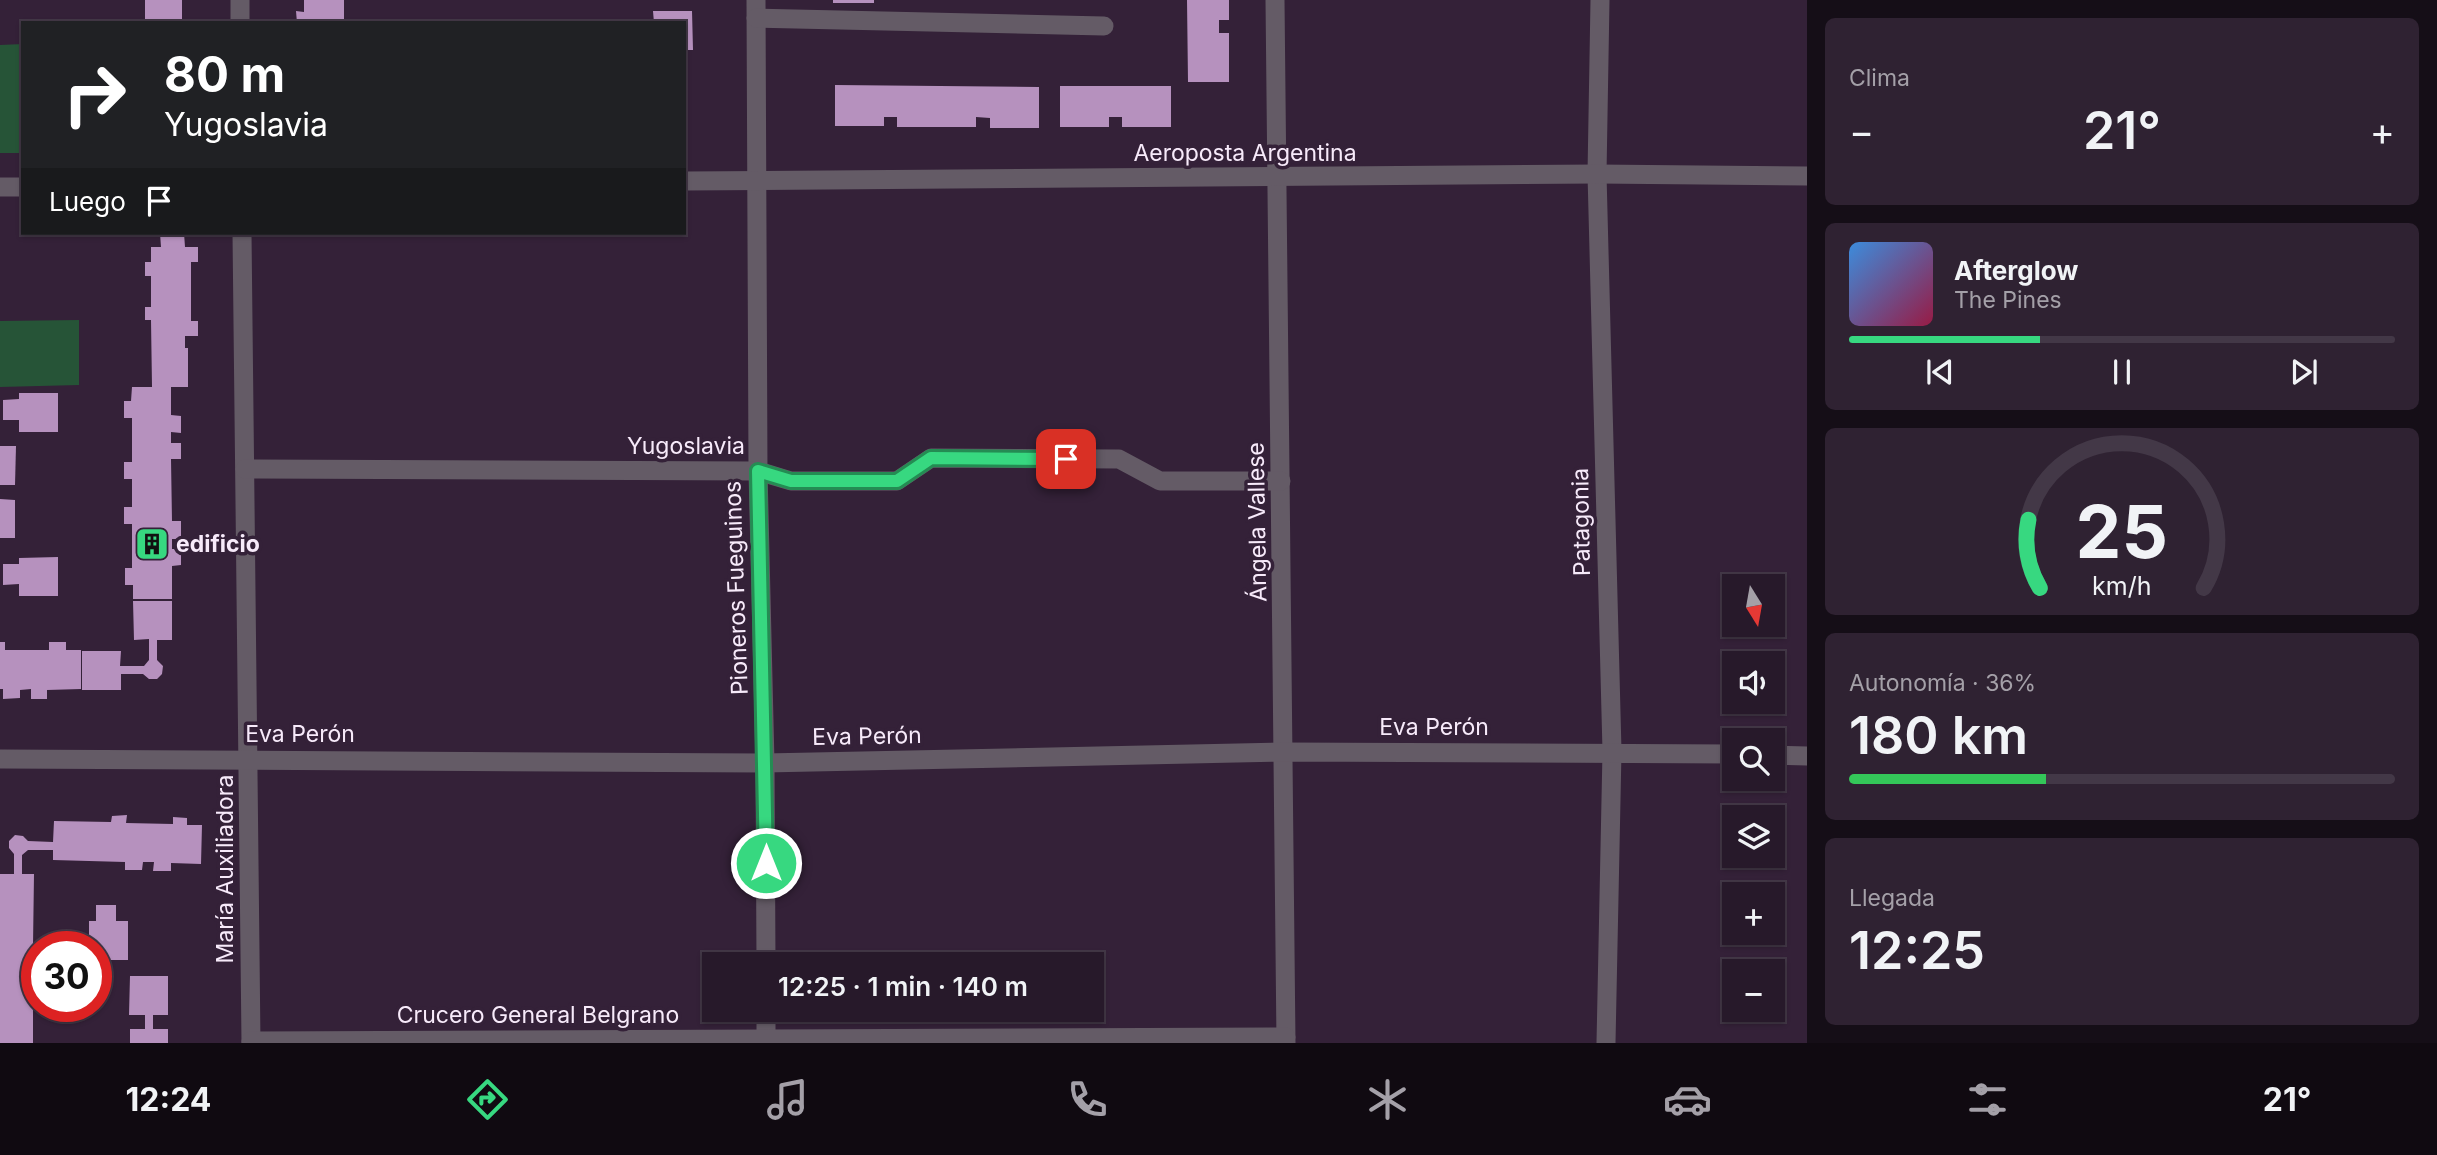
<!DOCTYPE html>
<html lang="es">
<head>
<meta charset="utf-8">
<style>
	:root { --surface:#27192a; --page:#2f2232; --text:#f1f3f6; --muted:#a4a0a8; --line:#433847; --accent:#37d880 }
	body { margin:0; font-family:Inter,sans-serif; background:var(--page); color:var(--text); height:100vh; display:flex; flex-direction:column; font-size:26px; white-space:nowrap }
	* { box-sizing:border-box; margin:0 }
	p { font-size:23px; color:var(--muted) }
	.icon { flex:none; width:38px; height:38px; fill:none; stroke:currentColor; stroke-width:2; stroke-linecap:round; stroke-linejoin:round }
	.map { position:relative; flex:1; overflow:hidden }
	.sheet { display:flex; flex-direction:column; gap:18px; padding:18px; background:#150e17; width:630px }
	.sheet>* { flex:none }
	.top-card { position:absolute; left:21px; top:21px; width:665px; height:214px; border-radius:0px; box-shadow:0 2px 5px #0004,0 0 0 2px var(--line); background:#202124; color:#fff; overflow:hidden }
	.needle { width:46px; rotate:169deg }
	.controls { position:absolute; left:1722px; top:574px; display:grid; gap:14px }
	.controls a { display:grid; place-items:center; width:63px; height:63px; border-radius:0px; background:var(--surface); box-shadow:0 2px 5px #0004,0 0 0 2px var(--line); font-size:35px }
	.speed { position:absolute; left:21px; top:931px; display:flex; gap:14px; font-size:35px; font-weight:700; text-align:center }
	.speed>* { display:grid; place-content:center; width:91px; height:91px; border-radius:50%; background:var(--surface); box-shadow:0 2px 5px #0004,0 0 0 2px var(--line); line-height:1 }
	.speed .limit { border:10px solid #d22; background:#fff; color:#111 }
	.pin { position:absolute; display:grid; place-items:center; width:60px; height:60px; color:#fff; margin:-30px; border-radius:14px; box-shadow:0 4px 10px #0006 }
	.me { position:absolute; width:77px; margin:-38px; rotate:0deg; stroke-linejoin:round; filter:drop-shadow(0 0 5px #0008) }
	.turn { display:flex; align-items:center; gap:24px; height:147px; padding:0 28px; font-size:32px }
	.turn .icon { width:91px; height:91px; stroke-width:2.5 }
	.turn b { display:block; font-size:49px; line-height:60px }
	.then { display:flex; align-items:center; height:66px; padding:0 28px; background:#0003; gap:14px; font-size:26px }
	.big { font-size:52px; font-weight:600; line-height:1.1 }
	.sheet .widget { flex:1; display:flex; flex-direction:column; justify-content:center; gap:10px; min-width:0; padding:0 24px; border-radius:10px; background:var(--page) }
	.sheet .dial { align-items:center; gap:0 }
	.dial svg { height:182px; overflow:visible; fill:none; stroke:var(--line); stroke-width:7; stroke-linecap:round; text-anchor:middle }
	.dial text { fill:var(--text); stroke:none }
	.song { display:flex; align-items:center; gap:21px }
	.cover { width:84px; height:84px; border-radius:10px; background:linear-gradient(135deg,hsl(210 70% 55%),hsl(340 70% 35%)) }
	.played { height:7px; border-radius:4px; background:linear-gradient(90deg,var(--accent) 35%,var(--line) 35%) }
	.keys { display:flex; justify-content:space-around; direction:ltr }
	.heat { display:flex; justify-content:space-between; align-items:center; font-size:38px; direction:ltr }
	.charge { height:10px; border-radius:5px; background:linear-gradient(90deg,#34c759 36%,var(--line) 0) }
	.trip { position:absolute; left:702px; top:952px; width:402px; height:70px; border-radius:0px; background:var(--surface); box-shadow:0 2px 5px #0004,0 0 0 2px var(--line); font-weight:600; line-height:70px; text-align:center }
	.tabs { display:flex; height:112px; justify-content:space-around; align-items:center; background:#100a11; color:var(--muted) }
	.tabs .icon { width:49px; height:49px }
	.tabs .active { color:var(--accent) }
	.tabs b { font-size:32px; color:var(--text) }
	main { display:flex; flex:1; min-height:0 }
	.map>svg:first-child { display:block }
	.green { fill:#265437 }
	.building { fill:#b691be }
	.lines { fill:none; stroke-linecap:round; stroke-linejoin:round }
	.minor { stroke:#645b66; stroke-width:19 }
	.route-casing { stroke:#248c53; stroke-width:18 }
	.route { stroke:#37d880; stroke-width:12 }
	.labels { text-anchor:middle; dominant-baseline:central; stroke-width:7; stroke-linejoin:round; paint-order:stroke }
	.street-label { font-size:23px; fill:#f7eafa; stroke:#342138 }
	.poi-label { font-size:23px; font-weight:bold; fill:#f7eafa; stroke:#342138; text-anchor:start }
</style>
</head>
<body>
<main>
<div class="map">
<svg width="1807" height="1043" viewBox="0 0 1807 1043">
	<rect width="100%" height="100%" fill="#342138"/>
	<g class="green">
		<path d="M 23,44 L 23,153 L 0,153 L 0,45 Z"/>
		<path d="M 79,320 L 79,385 L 0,387 L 0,321 Z"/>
	</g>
	<g class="building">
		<rect x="145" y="0" width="37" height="23"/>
		<path d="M 304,0 L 344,0 L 344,23 L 297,23 L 296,11 L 304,12 Z"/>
		<rect x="833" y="0" width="41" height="3"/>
		<path d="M 1187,0 L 1229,0 L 1229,20 L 1219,20 L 1219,33 L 1229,33 L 1229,82 L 1188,82 Z"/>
		<path d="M 653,11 L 692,11 L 693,50 L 684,50 L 684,23 L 654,23 Z"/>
		<path d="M 835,85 L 1039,87 L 1039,128 L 990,128 L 990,118 L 976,117 L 976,127 L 897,127 L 897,117 L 884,117 L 884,126 L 835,126 Z"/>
		<path d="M 1060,86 L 1171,86 L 1171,127 L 1122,127 L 1122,117 L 1109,117 L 1109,127 L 1060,127 Z"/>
		<path d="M 160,233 L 184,233 L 185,247 L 198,247 L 198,262 L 191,262 L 191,321 L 198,321 L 198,336 L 185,336 L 185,348 L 188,348 L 188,387 L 171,387 L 171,415 L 181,416 L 181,433 L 171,432 L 171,443 L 181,443 L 181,459 L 171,459 L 172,521 L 181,521 L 181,539 L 172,539 L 172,549 L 181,549 L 181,565 L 172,566 L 172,599 L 133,599 L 133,585 L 125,585 L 125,568 L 132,568 L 132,524 L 124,524 L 124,507 L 132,507 L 132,479 L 124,479 L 124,462 L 132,462 L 132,418 L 124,418 L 124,401 L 131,401 L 132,387 L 152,387 L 151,320 L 145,320 L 145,307 L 151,307 L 151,276 L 145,276 L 145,262 L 151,262 L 151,247 L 161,247 Z"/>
		<path d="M 19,393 L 58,393 L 58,432 L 19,432 L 19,420 L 3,420 L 3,400 L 19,399 Z"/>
		<path d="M 0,446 L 16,446 L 15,485 L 0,485 Z"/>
		<path d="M 0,499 L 15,500 L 15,538 L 0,538 Z"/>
		<path d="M 58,557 L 58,596 L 19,596 L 19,584 L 3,585 L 3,564 L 19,564 L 19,558 Z"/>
		<path d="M 133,601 L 172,601 L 172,640 L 157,640 L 157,660 L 163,666 L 162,674 L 157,679 L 149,679 L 143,674 L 121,674 L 121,690 L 82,690 L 82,651 L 121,651 L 120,666 L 144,666 L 149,660 L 149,639 L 134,640 Z"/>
		<path d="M 0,642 L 5,642 L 5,650 L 49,650 L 49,642 L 66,642 L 66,650 L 81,650 L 81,689 L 47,690 L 47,699 L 31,699 L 31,689 L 20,690 L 20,698 L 3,699 L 3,689 L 0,689 Z"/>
		<path d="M 127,815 L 126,823 L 173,824 L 173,817 L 187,818 L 187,825 L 202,825 L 201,864 L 171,863 L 171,871 L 153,871 L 154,862 L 143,862 L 142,870 L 125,870 L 125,862 L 53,860 L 53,850 L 28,850 L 22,855 L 22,874 L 34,874 L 33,946 L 37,946 L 37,963 L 33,963 L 33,974 L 37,974 L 37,992 L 33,992 L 33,1043 L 0,1043 L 0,874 L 14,874 L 14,854 L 9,848 L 9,841 L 15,835 L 23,836 L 28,841 L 53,842 L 54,821 L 111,822 L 112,816 Z"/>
		<path d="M 96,905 L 116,905 L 116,921 L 128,921 L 128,960 L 96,960 L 96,947 L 89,947 L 89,921 L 96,921 Z"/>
		<path d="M 130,976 L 168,976 L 168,1015 L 153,1015 L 153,1029 L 168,1029 L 168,1043 L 130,1043 L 130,1029 L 145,1029 L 145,1015 L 129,1015 Z"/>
	</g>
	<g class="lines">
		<g class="minor">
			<path d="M 240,0 L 240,23"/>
			<path d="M 756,0 L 758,471 L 765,763 L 766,964"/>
			<path d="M 1275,0 L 1286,1043"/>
			<path d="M 1600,0 L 1597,174 L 1612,751 L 1606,1043"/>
			<path d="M 756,18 L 1104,26"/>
			<path d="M 684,181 L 1597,174 L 1807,176"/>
			<path d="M 0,187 L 23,187"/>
			<path d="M 242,233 L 251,1043"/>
			<path d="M 245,469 L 758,471 L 791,481 L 897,481 L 931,458 L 1119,459 L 1160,481 L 1281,481"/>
			<path d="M 1773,755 L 1807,756"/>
			<path d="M 0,759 L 765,763 L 1284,752 L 1734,754"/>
			<path d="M 766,1010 L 766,1043"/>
			<path d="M 251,1041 L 1286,1037"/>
		</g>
	</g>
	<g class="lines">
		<defs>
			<path id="route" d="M 766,863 L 758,471 L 791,481 L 897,481 L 931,458 L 1066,459"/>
		</defs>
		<use href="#route" class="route-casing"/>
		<use href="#route" class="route"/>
	</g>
	<defs>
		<symbol id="building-square" viewBox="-11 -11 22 22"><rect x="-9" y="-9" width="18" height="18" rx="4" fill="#37d880" stroke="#342138"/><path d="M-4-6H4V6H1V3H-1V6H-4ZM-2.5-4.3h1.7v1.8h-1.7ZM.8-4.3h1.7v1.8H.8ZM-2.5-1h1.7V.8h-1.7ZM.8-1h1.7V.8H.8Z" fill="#111"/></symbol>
	</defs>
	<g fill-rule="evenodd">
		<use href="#building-square" x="133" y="525" width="38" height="38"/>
	</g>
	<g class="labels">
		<g class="street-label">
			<text x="1245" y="153">Aeroposta Argentina</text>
			<text x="686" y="446">Yugoslavia</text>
			<text transform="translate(1257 522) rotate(-91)">Ángela Vallese</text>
			<text transform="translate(1581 522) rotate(-91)">Patagonia</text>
			<text transform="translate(736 588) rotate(-92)">Pioneros Fueguinos</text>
			<text x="1434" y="727">Eva Perón</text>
			<text x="300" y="734">Eva Perón</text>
			<text transform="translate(867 736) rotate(-1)">Eva Perón</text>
			<text transform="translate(225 869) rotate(-90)">María Auxiliadora</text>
			<text x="538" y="1015">Crucero General Belgrano</text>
		</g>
		<g class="poi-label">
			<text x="176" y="544">edificio</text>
		</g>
	</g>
</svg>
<div class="controls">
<a><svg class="needle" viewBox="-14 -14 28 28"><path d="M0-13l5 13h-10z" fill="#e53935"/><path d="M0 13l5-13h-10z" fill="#a4a0a8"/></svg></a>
<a><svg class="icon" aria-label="sound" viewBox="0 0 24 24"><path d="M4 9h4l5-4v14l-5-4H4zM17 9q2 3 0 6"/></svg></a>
<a><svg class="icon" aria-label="search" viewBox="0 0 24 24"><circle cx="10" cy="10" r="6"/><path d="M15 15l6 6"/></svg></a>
<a><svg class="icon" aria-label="layers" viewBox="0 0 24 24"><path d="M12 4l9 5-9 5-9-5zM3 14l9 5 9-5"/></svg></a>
<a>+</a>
<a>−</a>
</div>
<div class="speed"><div class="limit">30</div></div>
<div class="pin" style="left:1066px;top:459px;background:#d93025"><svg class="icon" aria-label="arrive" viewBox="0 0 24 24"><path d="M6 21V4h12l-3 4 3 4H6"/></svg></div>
<svg class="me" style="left:766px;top:863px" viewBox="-20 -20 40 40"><circle r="17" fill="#37d880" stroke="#fff" stroke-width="3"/><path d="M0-11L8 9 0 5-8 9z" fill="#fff"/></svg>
<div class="trip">12:25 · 1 min · 140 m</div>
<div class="top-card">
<div class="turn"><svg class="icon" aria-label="right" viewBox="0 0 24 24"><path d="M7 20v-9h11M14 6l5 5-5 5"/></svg><div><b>80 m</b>Yugoslavia</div></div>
<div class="then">Luego<svg class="icon" aria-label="arrive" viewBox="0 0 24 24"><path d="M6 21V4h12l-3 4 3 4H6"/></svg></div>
</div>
</div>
<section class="sheet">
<div class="widget"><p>Clima</p>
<div class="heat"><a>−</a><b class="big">21°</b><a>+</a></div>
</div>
<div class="widget">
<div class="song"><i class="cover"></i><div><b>Afterglow</b><p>The Pines</p></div></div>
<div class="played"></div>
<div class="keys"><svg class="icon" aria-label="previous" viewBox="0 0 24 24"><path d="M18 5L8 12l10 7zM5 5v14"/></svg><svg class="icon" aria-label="pause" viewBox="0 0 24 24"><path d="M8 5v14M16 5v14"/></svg><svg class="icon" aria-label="next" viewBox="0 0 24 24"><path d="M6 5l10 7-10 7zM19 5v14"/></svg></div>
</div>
<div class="widget dial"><svg viewBox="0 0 100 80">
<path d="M14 69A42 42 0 1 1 86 69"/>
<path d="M14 69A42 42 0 0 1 9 39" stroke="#37d880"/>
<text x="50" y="56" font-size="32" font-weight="700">25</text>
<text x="50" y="72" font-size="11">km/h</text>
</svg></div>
<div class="widget"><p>Autonomía · 36%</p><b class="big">180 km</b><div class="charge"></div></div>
<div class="widget"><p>Llegada</p><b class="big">12:25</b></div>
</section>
</main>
<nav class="tabs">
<b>12:24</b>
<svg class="icon active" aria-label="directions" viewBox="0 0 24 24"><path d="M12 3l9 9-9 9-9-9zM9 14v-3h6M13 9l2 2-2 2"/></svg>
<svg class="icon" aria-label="music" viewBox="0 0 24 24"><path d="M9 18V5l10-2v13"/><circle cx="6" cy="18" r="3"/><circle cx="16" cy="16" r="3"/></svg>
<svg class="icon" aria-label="phone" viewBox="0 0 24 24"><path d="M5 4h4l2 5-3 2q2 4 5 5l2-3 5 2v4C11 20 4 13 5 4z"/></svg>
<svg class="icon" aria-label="climate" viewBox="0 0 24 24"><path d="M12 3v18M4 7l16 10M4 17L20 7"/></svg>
<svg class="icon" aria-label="car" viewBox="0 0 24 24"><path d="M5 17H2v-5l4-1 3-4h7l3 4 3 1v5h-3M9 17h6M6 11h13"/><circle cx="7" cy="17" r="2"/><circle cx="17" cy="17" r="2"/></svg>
<svg class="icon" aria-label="filters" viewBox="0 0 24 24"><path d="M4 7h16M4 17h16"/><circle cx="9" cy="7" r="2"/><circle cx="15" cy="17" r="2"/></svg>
<b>21°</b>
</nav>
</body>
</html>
